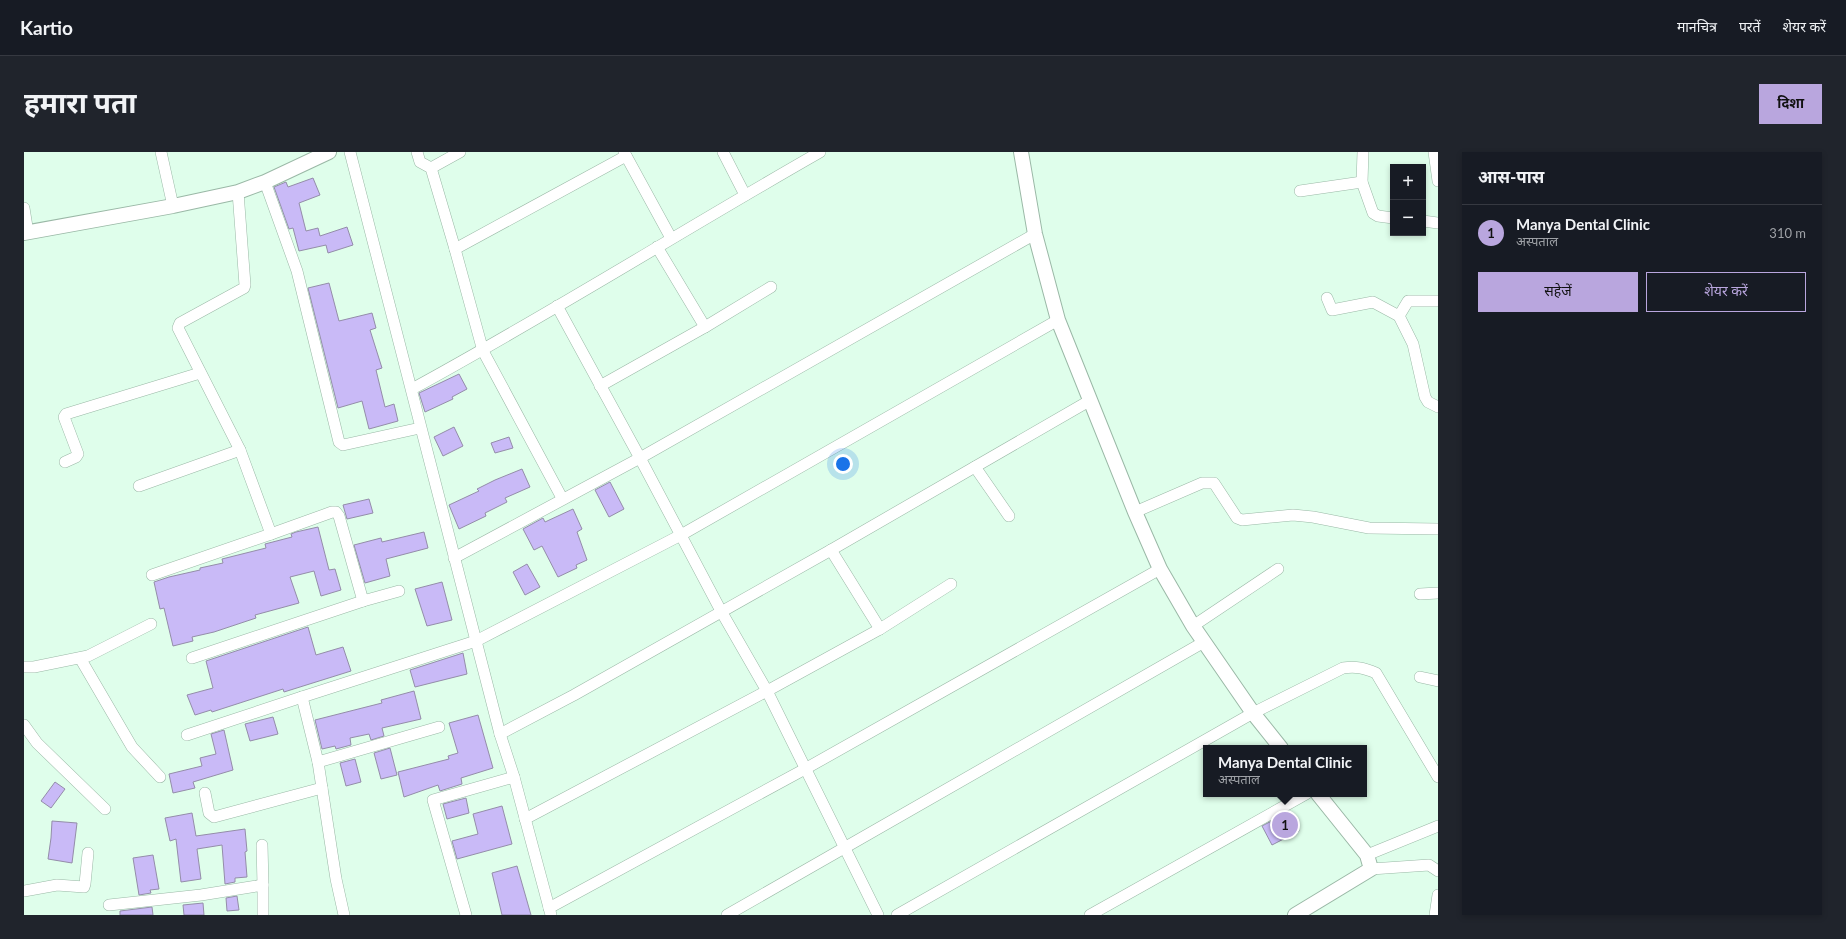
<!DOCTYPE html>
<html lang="hi">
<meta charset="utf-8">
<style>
:root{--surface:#171b24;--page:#20242c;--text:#f1f3f6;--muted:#9ea1a6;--line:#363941;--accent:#b9a6de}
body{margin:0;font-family:Lato,"Noto Sans Devanagari",sans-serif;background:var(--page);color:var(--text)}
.controls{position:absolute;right:12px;top:12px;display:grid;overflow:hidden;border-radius:0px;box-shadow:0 2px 6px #0003}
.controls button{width:36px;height:36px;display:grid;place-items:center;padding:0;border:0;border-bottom:1px solid var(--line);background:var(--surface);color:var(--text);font:20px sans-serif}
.you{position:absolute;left:819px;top:312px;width:14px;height:14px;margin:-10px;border:3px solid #fff;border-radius:50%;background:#1a73e8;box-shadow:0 0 0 6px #1a73e833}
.badge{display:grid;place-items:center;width:26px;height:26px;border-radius:50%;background:var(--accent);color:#111;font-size:13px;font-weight:700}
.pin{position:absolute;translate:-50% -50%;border:2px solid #fff;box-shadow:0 1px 4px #0006}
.popup{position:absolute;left:1179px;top:593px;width:164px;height:52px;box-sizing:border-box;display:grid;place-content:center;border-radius:0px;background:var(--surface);filter:drop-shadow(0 1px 3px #0005);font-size:13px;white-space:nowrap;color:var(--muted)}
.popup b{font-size:15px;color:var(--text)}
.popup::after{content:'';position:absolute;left:50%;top:100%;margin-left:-8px;border:8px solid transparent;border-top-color:var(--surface)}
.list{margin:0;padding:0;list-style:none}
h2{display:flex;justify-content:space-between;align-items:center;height:52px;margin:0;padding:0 16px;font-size:17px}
h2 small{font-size:13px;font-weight:400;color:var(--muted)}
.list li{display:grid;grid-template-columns:26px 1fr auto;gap:12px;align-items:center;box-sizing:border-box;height:56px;padding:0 16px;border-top:1px solid var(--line)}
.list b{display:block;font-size:15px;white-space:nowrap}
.list p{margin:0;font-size:13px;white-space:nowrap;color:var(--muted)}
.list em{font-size:13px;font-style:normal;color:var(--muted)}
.actions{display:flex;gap:8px;padding:12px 16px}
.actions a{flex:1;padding:9px 0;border:1px solid var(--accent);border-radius:0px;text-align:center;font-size:14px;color:var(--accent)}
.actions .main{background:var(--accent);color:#111}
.map{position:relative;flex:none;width:1414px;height:763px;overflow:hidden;border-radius:0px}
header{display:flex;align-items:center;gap:24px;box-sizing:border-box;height:56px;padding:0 20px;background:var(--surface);border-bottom:1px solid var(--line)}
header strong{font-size:19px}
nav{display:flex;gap:22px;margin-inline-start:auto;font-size:14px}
.intro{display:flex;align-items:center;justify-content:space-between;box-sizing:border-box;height:96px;padding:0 24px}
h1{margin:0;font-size:28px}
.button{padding:10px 18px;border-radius:0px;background:var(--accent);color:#111;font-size:14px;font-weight:700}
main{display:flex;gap:24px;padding:0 24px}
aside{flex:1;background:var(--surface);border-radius:0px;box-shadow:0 2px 6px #0003}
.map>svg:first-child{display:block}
.building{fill:#c9baf7;stroke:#948da9}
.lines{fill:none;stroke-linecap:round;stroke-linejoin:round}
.minor-casing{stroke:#9ab8a6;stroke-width:12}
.tertiary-casing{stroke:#9ab8a6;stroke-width:16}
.minor{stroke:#fff;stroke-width:11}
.tertiary{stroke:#fff;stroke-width:14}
</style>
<header>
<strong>Kartio</strong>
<nav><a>मानचित्र</a><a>परतें</a><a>शेयर करें</a></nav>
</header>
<div class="intro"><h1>हमारा पता</h1><a class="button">दिशा</a></div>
<main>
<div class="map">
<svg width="1414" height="763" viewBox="0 0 1414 763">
<rect width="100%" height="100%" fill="#dffeeb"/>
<g class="building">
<polygon points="289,26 296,43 275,51 282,79 294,76 296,84 323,75 329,93 304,101 302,93 275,99 269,76 265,77 250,35 262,30 264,35"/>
<polygon points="305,131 315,169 348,161 352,176 346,178 358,216 352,218 361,255 370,252 374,269 345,277 338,249 314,256 284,136"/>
<polygon points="435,222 443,237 428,245 429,247 401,260 395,241"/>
<polygon points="430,275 439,294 419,304 410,285"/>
<polygon points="485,285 489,296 471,301 467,291"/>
<polygon points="498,317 506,335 481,346 483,350 461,361 462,364 435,377 425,353 455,339 453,337 471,328"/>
<polygon points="586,330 600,357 585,365 571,338"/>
<polygon points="345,347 349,361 323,367 319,353"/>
<polygon points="549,357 558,377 553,380 563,408 552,413 553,416 534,425 518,394 510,398 499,377 519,366 521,370"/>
<polygon points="294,375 305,418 311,417 317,438 297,444 290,419 266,425 275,451 231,463 232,466 190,480 168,485 169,489 149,494 140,456 136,457 130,430 145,425 176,418 176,416 199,411 198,407 242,396 241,392 268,385 267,382 272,380"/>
<polygon points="400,380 404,396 362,407 366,424 341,431 330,393 357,386 358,390"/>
<polygon points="503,412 516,435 501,443 489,420"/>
<polygon points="418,430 428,468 403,474 391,437"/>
<polygon points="284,475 292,503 319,495 327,519 260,540 259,537 188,560 187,558 171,563 163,543 189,536 182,509"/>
<polygon points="439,501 443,522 391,535 386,518"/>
<polygon points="390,539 397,567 358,576 360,584 347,588 345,582 326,586 327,593 312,597 311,594 298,597 291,568 358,551 357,548"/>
<polygon points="454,563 469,616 437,626 438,632 416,639 414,633 380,645 374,620 425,607 424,604 434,601 425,571"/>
<polygon points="249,565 254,582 226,589 221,572"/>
<polygon points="200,578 209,618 169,630 171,636 149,641 145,622 178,614 176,606 192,602 187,582"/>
<polygon points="366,596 373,623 357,627 350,601"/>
<polygon points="331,607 337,630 322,634 316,611"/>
<polygon points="31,630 41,637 27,656 17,649"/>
<polygon points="442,646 445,661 423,667 419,652"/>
<polygon points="478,654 488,692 433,707 428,689 454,682 449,662"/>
<polygon points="1265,660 1275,679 1248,693 1238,674"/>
<polygon points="168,661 172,684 221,677 223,699 221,700 223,725 211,726 211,730 201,732 198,693 173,697 177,727 157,730 152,687 146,689 141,666"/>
<polygon points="28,669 53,671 48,711 24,707 27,686"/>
<polygon points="129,703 135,737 126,738 127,741 115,743 109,706"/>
<polygon points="493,714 507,763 478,763 468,721"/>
<polygon points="213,744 215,758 203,759 202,746"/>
<polygon points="179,751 180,763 160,763 159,753"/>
<polygon points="128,755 129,763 96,763 96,759"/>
</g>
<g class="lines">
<defs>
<g id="minor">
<polyline points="137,0 149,54"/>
<polyline points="326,0 476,582 490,625 527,763"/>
<polyline points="393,0 396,10 407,16 431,97 459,199 538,346"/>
<polyline points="600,0 647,86"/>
<polyline points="699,0 721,43"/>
<polyline points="1339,0 1338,30 1349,61 1354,64 1369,66"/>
<polyline points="1410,0 1414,29"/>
<polyline points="407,16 436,0"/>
<polyline points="241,30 273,119 315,290 319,293 396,276"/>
<polyline points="1276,39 1338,30"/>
<polyline points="0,56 4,81"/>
<polyline points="1399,69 1414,71"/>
<polyline points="633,95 681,175 747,135"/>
<polyline points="431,97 602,4"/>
<polyline points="1303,146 1308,158 1349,150 1375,164 1389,192 1401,245 1404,250 1414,255"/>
<polyline points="533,154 616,306 697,459 743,539 854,763"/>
<polyline points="1375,164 1384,149 1414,149"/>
<polyline points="576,234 681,175"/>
<path d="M388,237C526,162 659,78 796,0"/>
<polyline points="41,310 52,305 54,302 40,265 42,262 176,221"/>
<polyline points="951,315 985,364"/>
<polyline points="115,334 216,298"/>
<polyline points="1111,360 1178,331 1190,331 1213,366 1218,368 1269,363 1289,365 1345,376 1414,377"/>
<polyline points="247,382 308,360 312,360 315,364 339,449 375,439"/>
<polyline points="807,398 856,477"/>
<polyline points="430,406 616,306 1011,82"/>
<polyline points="128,423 247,382 216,298 154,176 156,171 220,136 221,133 214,40"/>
<polyline points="1396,442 1414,441"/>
<polyline points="1169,474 1254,417"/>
<polyline points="56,506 108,595 136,625"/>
<polyline points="168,506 339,449"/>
<polyline points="0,515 10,515 64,504 127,472"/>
<polyline points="1396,525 1414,529"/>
<polyline points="278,545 452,489 657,383 1034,168"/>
<polyline points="0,573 13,591 81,657"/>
<polyline points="476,582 550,543 807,398 1065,249"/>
<polyline points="163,583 278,545 294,610 312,727 320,763"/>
<polyline points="294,610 415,575"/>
<polyline points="181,641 185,661 190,665 298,636"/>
<polyline points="501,667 743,539 856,477 927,432"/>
<polyline points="238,693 239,733"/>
<polyline points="1343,703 1414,674"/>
<polyline points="1347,717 1405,713 1414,719"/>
<polyline points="0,739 33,733 60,735 61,732 64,701"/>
<polyline points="85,753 177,743 239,733 239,763"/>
<polyline points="525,756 781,617 1136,417"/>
<polyline points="442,763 409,648 490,625"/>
<polyline points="703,763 1180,490"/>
<path d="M873,763L1229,561L1319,516C1332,514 1340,516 1352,521L1414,625"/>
<polyline points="1066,763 1282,642"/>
<polyline points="1411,763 1414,743"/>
</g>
<g id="tertiary">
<polyline points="997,0 1011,82 1034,168 1111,360 1136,417 1169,474 1229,561 1257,596"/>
<polyline points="0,81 149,54 214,40 241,30 305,0"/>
<polyline points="1271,763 1347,717 1343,703 1294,642"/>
</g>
</defs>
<use href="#minor" class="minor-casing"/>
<use href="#tertiary" class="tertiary-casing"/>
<use href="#minor" class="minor"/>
<use href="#tertiary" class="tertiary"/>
</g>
</svg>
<div class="controls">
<button>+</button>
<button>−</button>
</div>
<div class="you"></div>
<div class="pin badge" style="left:1261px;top:673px">1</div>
<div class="popup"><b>Manya Dental Clinic</b>अस्पताल</div>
</div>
<aside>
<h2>आस-पास<small></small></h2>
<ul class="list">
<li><span class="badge">1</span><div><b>Manya Dental Clinic</b><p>अस्पताल</p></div><em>310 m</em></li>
</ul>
<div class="actions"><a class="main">सहेजें</a><a>शेयर करें</a></div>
</aside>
</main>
